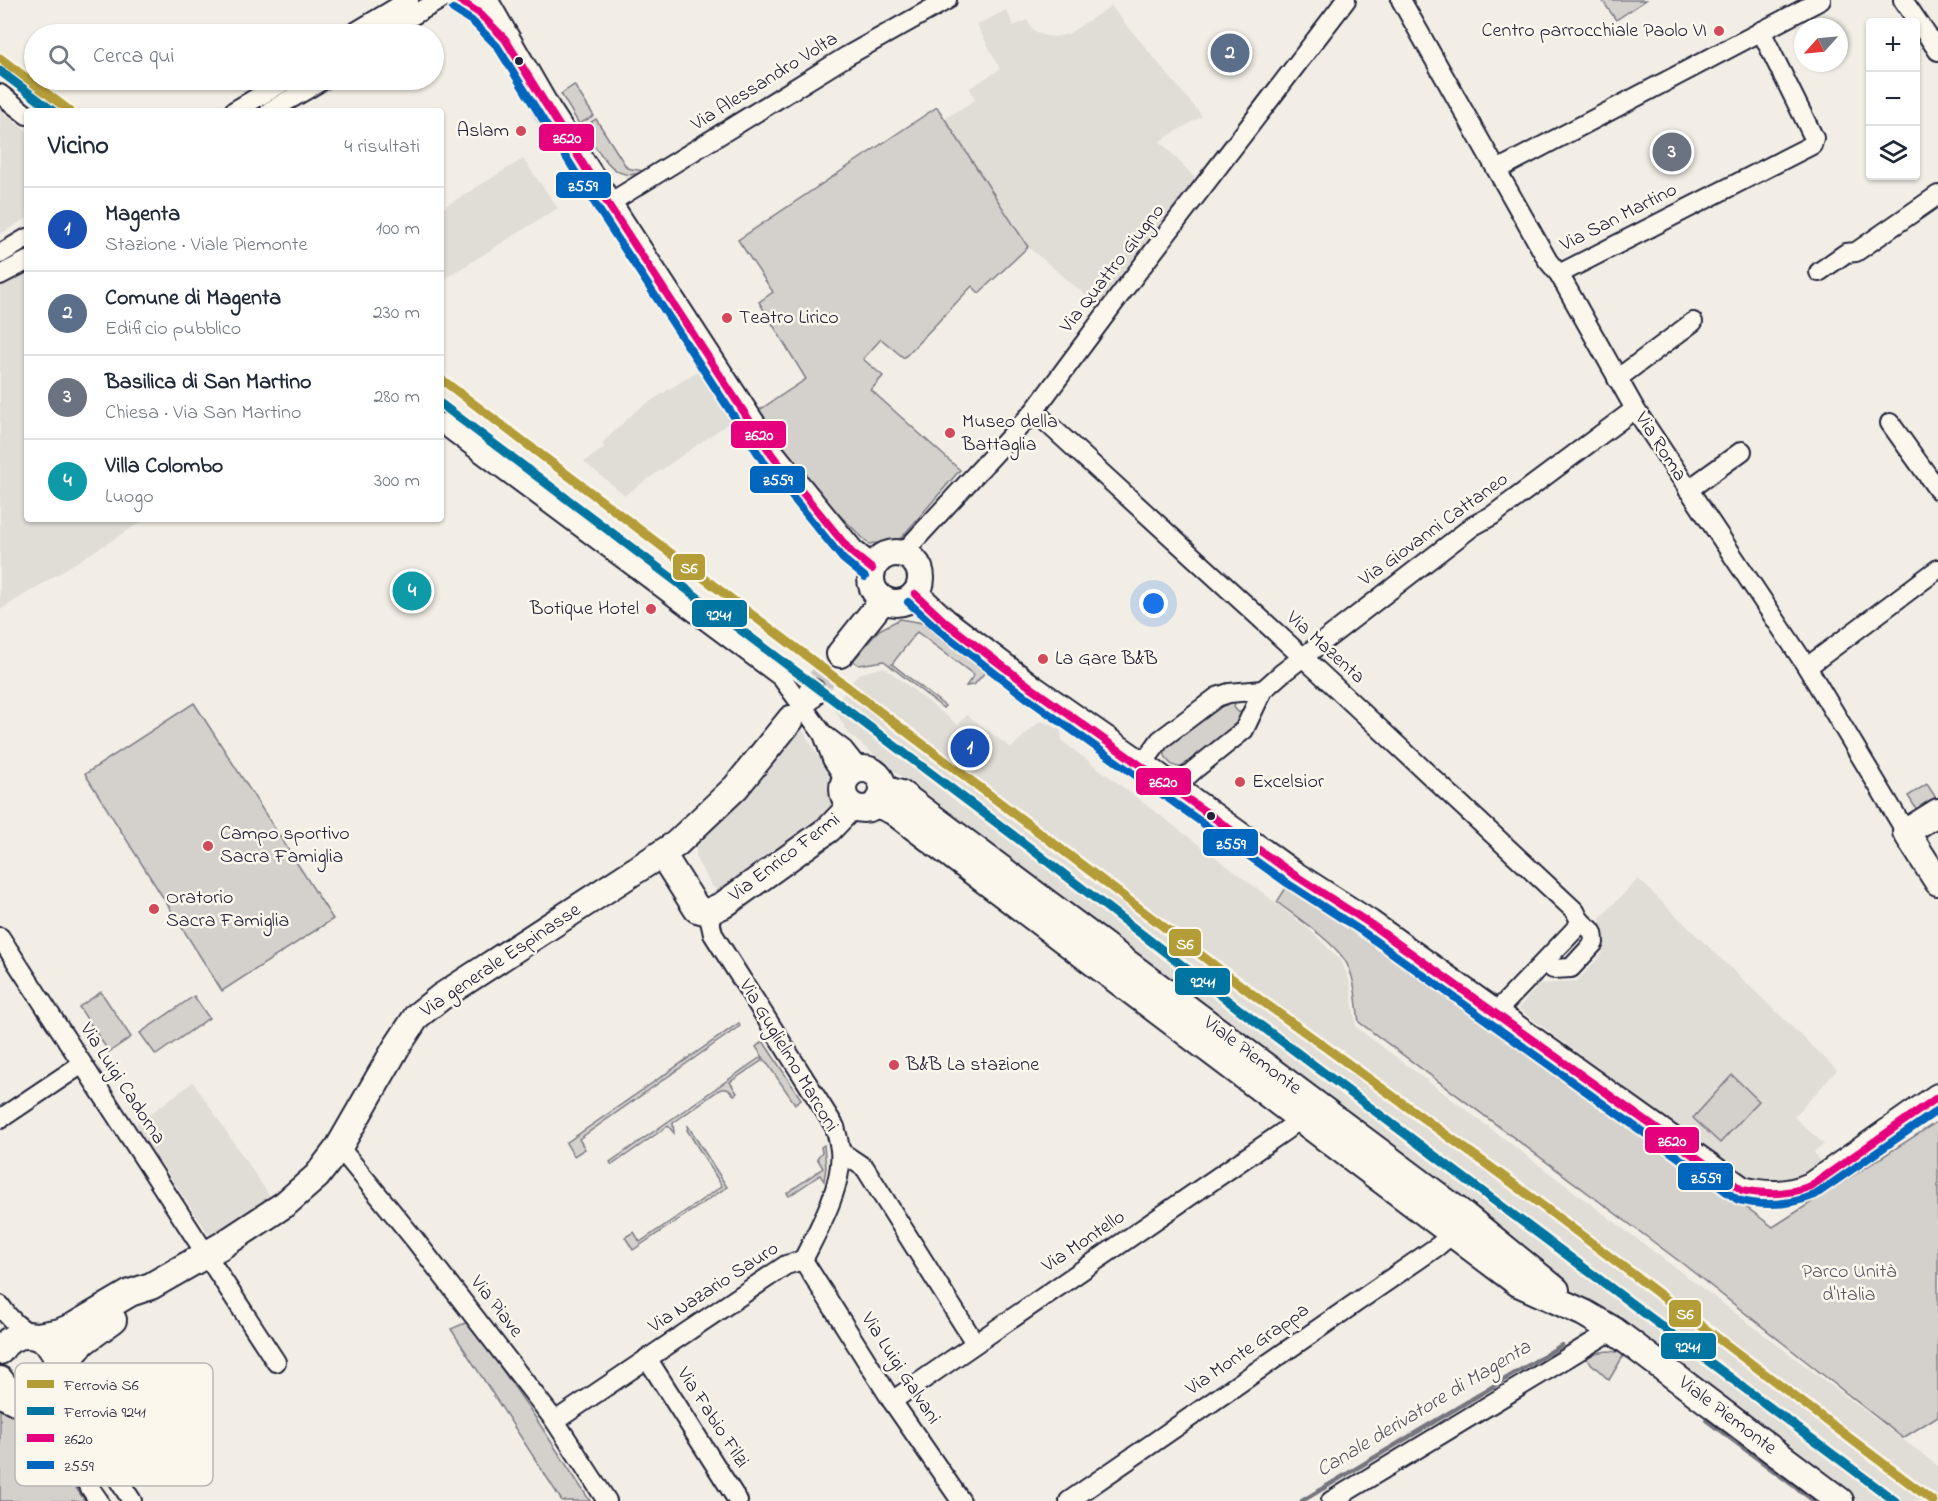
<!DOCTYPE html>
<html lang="it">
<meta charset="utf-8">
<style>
:root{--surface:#fff;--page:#f6f6f7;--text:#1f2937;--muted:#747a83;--line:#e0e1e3;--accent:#ea580c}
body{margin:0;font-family:"Indie Flower",sans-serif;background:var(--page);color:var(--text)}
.controls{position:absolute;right:18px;top:18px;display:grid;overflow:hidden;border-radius:6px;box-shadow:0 2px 4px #0004}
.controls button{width:54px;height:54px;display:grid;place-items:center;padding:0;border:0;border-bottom:2px solid var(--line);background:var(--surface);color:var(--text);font:30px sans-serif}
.compass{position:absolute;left:1794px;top:18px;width:54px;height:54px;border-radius:50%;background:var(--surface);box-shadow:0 2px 4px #0004;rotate:243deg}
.you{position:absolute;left:1154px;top:604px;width:21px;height:21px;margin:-15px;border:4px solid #fff;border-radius:50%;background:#1a73e8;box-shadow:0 0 0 9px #1a73e833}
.badge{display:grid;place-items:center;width:39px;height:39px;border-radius:50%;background:var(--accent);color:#fff;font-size:20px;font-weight:700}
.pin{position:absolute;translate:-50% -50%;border:3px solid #fff;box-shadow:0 2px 6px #0006}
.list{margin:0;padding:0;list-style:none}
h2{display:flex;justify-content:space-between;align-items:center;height:78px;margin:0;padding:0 24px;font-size:26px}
h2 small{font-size:20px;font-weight:400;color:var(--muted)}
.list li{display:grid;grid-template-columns:39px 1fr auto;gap:18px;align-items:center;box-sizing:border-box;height:84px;padding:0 24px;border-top:2px solid var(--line)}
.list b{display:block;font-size:22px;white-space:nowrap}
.list p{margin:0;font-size:20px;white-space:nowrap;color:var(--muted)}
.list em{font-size:20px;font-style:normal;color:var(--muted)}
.icon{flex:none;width:33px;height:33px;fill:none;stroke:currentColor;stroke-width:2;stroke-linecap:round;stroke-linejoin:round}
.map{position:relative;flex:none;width:1938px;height:1501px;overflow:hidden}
.search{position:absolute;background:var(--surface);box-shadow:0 2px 4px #0004;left:24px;top:24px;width:420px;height:66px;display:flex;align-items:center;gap:15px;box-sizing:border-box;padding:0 21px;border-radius:33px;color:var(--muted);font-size:22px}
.panel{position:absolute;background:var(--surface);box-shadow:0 2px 4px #0004;left:24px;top:108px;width:420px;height:414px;border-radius:6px}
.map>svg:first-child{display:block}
.built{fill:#e0dcd6}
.green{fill:#d4d1cc;stroke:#7b7a84;stroke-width:1.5}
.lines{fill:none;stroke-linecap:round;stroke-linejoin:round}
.stream{stroke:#76747f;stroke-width:4.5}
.secondary-tunnel{stroke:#c8c5c3;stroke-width:26;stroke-dasharray:26 13;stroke-linecap:butt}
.street-casing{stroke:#22223b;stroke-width:22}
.secondary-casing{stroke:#22223b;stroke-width:30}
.street{stroke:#fbf7ec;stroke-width:18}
.secondary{stroke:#fbf7ec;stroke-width:26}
.bus-1-casing{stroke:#fbf7ec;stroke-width:12}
.bus-2-casing{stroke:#fbf7ec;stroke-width:12}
.bus-1{stroke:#e5007d;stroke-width:8}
.bus-2{stroke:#0065bd;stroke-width:8}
.rail-1-casing{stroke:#fbf7ec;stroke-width:14}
.rail-2-casing{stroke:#fbf7ec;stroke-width:14}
.rail-1{stroke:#b49c37;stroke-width:9}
.rail-2{stroke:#0075a1;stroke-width:9}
.poi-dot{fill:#d1495b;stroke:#fbf7ec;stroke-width:2}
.bus-dot{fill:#22223b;stroke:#fbf7ec;stroke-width:2}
.labels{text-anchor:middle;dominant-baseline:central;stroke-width:5;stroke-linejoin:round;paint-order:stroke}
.poi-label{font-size:20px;fill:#22223b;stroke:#fbf7ec;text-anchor:start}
.street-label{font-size:20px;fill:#22223b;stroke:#fbf7ec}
.park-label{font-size:20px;fill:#575766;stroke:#fbf7ec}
.water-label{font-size:21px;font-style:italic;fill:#535263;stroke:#fbf7ec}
.key{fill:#fbf7ec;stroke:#bab7b7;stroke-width:1.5}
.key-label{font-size:16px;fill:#22223b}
.line-badge{stroke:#fbf7ec;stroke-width:2}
.badge-label{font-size:16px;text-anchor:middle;font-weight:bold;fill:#fff}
</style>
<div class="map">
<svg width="1938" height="1501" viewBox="0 0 1938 1501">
<rect width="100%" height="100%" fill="#f2eee5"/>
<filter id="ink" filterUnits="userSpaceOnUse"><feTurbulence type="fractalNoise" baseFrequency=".0167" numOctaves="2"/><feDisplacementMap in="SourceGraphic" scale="12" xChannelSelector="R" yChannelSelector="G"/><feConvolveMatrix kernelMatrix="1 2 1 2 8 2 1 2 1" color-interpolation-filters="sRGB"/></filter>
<g filter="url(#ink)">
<g class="built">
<polygon points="1111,6 1202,116 1160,141 1195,178 1101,308 1028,247 944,119 975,100 970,88 1000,69 977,25 1006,10 1014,26 1027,20 1033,30 1045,36 1055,37 1068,34"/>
<polygon points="0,110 27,131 27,218 0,234"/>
<polygon points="523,159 558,208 441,281 441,209"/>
<polygon points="27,270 27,519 146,519 0,610 0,285"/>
<polygon points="704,367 736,418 625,495 584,462 604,448 602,443 637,410"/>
<polygon points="884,667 958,725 967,715 1011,748 1040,721 1050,724 1061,731 1062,741 1276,903 1312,932 1342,962 1350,983 1356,1027 1938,1466 1938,1501 1853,1501 1204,1011 913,786 849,734 833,707 858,674"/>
<polygon points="800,726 832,779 835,792 830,811 822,824 721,891 712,886 696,859 696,843 743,797"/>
<polygon points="1638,879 1837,1070 1794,1117 1824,1144 1814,1152 1824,1168 1793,1183 1756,1182 1739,1175 1518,1008 1540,984 1577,981 1603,953 1600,918"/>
<polygon points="193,1082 273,1201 213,1240 135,1125"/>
</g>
<g class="green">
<polygon points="1602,0 1646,0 1616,20"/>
<polygon points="574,85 594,116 579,124 561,94"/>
<polygon points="937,107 1028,247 979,293 972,286 904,358 881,339 863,359 883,376 871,390 960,470 901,538 892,541 869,544 819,495 758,411 806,379 759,302 773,292 738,240"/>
<path d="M596,119L627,168L644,171C618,184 605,160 591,141L594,139L588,128L593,125L591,122Z"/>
<polygon points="900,619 923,623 985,672 974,685 966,686 974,675 917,632 892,664 945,706 943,708 884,661 859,665 853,661 879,630"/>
<path d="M1231,702L1235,703L1234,707L1238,712H1242L1240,724L1183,767C1171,768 1164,759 1164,748L1220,703Z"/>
<polygon points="194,703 333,919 222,991 85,774"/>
<polygon points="1927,784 1936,798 1917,810 1908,796"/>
<path d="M1289,883L1651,1136L1773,1227L1938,1121V1416L1903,1438L1683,1264L1359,1022C1356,1003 1356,976 1344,959C1331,940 1296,917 1277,902Z"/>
<polygon points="101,992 131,1037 109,1052 79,1007"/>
<polygon points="194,996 209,1018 156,1055 140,1033"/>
<polygon points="739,1023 740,1026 579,1139 585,1149 574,1156 566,1143"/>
<polygon points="763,1041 801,1099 795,1104 756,1047"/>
<path d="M761,1057L763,1060L730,1082L737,1093L734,1095C730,1090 726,1087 719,1090L673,1123L674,1133L668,1126L612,1165L610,1162Z"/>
<polygon points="1732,1075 1759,1101 1720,1143 1693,1118"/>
<polygon points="688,1126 727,1187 633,1250 625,1237 634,1232 640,1242 722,1186 687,1130"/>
<polygon points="824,1145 826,1167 824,1181 820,1175 789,1196 787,1193 823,1168 817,1158 822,1152 821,1147"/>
<polygon points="465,1323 471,1325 529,1408 590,1501 562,1501 451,1329"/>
<polygon points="1608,1351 1625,1353 1609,1380 1582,1355"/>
<polygon points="0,1409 5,1409 33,1425 85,1501 0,1501"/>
</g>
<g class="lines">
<g class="stream">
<polyline points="1706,1420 1814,1501"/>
<polyline points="1302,1501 1562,1345"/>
</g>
<polyline class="secondary-tunnel" points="812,692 840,654"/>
<defs>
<g id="street">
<polyline points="1401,0 1548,261 1559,274 1635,409 1807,667 1906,832"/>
<polyline points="1903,0 1938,51"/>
<polyline points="352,34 409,0"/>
<polyline points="380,34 440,0"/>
<polyline points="0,94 27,115"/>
<polyline points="234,111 287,80"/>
<polyline points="270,111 323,80"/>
<polyline points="1497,170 1821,0"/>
<polyline points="608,204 847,56 947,0"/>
<polyline points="0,254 27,238"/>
<polyline points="1819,272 1846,253 1856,252 1938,195"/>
<polyline points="1559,274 1812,145 1814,138 1761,31"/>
<polyline points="0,275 27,261"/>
<polyline points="1617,379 1693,322"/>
<path d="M1034,411L1319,672L1575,911C1577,915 1578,918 1581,921C1589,931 1594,926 1594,943L1571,968L1553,969L1545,962"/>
<polyline points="441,423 781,677 823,734 844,750 859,769"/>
<polyline points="1890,423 1938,490"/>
<polyline points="1688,490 1742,451"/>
<polyline points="902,554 1034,411 1123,291 1346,0"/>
<polyline points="1807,667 1938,569"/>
<polyline points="823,734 832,759 845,779"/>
<polyline points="1142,765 1160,740 1217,697 1229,693 1263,690"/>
<polyline points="1174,788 1194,770 1244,730 1263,690 1281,674 1473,526 1493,515 1635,409"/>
<polyline points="0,937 276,1362"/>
<polyline points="1495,1013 1581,923"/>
<polyline points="0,1119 82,1064"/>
<polyline points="339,1147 415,1240 555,1421 607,1501"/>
<polyline points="841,1152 865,1168 975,1343"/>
<polyline points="803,1260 892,1401 961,1501"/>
<path d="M0,1305C9,1319 19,1329 35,1336"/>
<polyline points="647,1358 738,1501"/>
<polyline points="66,1361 69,1385 88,1428"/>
<path d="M55,1376C54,1407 81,1428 98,1451C111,1467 121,1484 132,1501"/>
<path d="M27,1396C42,1406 53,1419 58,1436"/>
<path d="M4,1400C48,1418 73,1464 99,1501"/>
<polyline points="892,1401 1286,1130 1296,1122 1305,1108"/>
<path d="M555,1421L786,1265L803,1260C818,1230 844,1185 840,1150C839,1142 837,1134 835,1127L713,934L708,912"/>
<polyline points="1069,1501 1438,1246 1452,1234 1459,1225"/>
<polyline points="1331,1501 1613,1330"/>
</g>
<g id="secondary">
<polyline points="459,0 479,13 492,26"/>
<polyline points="484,0 548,111 772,455 851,552 872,569"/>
<circle cx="896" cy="578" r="25"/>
<path d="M915,594L945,622L1033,689L1142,765L1293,874L1369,923L1742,1190C1767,1196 1787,1196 1811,1186L1938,1097"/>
<polyline points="840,654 883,600"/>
<polyline points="809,697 812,692"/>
<circle cx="863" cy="789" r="20"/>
<polyline points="883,789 901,794 1465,1216 1556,1290"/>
<polyline points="877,804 893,811 1518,1283 1584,1313 1613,1330 1840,1501"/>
<polyline points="1938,812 1906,832 1938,882"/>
<polyline points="662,854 697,909 708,912 723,905 829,829 851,806"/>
<polyline points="37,1336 60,1332 74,1326 130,1293 151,1286 221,1246 285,1204 317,1176 339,1147 396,1048 417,1016 441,997 676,844 736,787 791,719"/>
<path d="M0,1351C6,1341 15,1335 27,1335C35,1335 42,1338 48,1344C78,1376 26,1419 0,1380"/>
<polyline points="55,1376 83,1342 113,1320"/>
</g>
</defs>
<use href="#street" class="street-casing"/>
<use href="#secondary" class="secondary-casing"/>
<use href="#street" class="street"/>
<use href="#secondary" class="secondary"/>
<defs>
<g id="bus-1">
<polyline points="459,0 479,13 505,39 608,204 772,455 851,552 872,569"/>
<path d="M915,594L945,622L1033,689L1293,874L1369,923L1742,1190C1766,1195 1788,1195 1811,1186L1938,1097"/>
</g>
<g id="bus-2">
<polyline points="453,9 472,21 497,46 599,210 763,461 843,559 865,577"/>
<path d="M908,602L939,630L1027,698L1287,883L1363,932L1738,1200C1765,1207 1790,1205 1815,1195L1938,1110"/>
</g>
</defs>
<use href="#bus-1" class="bus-1-casing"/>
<use href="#bus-2" class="bus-2-casing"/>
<use href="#bus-1" class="bus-1"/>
<use href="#bus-2" class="bus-2"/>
<defs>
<g id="rail-1">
<polyline points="0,58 70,111"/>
<polyline points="441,379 1255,996 1511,1182 1933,1501"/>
</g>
<g id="rail-2">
<polyline points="0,71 53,111"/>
<polyline points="441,404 1030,848 1244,1013 1895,1501"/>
</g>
</defs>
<use href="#rail-1" class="rail-1-casing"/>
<use href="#rail-2" class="rail-2-casing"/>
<use href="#rail-1" class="rail-1"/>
<use href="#rail-2" class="rail-2"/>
</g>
</g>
<g class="poi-dot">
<circle cx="1719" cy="31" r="6"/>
<circle cx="521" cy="131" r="6"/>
<circle cx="727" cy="318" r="6"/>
<circle cx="950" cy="433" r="6"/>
<circle cx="651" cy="609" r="6"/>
<circle cx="1043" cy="659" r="6"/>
<circle cx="1240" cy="782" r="6"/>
<circle cx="208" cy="846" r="6"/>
<circle cx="154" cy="909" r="6"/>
<circle cx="894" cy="1065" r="6"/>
</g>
<g class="bus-dot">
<circle cx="519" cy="61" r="5"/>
<circle cx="1211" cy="816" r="5"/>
</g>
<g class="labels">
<g class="poi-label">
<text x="1707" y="31" text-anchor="end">Centro parrocchiale Paolo VI</text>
<text x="509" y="131" text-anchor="end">Aslam</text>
<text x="739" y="318">Teatro Lirico</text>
<text x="962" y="422">Museo della<tspan x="962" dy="23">Battaglia</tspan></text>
<text x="639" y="609" text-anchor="end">Botique Hotel</text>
<text x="1055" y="659">La Gare B&amp;B</text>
<text x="1252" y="782">Excelsior</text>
<text x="220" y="834">Campo sportivo<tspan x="220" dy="23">Sacra Famiglia</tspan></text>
<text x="166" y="898">Oratorio<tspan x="166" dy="23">Sacra Famiglia</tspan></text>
<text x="906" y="1065">B&amp;B La stazione</text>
</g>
<g class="street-label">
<text transform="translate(765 82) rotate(-32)">Via Alessandro Volta</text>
<text transform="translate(1619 218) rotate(-27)">Via San Martino</text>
<text transform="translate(1113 269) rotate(-52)">Via Quattro Giugno</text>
<text transform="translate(1660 447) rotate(57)">Via Roma</text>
<text transform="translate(1434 530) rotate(-36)">Via Giovanni Cattaneo</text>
<text transform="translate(1325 648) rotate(42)">Via Mazenta</text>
<text transform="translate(785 858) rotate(-37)">Via Enrico Fermi</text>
<text transform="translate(501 961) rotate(-34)">Via generale Espinasse</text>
<text transform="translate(788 1056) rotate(59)">Via Guglielmo Marconi</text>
<text transform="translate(1252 1056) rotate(37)">Viale Piemonte</text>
<text transform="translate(122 1084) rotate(57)">Via Luigi Cadorna</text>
<text transform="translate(1084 1242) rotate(-34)">Via Montello</text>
<text transform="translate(714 1288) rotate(-33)">Via Nazario Sauro</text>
<text transform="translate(496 1307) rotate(52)">Via Piave</text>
<text transform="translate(1248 1350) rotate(-35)">Via Monte Grappa</text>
<text transform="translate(900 1369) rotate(57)">Via Luigi Galvani</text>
<text transform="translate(1727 1416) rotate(37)">Viale Piemonte</text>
<text transform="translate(712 1418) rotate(57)">Via Fabio Filzi</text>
</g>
<g class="park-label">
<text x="1849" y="1272">Parco Unità<tspan x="1849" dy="23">d'Italia</tspan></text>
</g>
<g class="water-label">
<text transform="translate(1424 1409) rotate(-31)">Canale derivatore di Magenta</text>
</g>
</g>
<rect x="15" y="1363" width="198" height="123" rx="9" class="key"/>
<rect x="27" y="1380" width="27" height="8" fill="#b49c37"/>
<rect x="27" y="1407" width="27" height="8" fill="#0075a1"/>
<rect x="27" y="1434" width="27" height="8" fill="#e5007d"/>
<rect x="27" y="1461" width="27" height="8" fill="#0065bd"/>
<g class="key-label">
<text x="64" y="1390">Ferrovia S6</text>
<text x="64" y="1417">Ferrovia 9241</text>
<text x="64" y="1444">z620</text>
<text x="64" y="1471">z559</text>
</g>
<g class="line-badge">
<rect x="538" y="123" width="57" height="29" rx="6" fill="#e5007d"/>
<rect x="555" y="171" width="57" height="28" rx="6" fill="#0065bd"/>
<rect x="730" y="420" width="57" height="29" rx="6" fill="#e5007d"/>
<rect x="749" y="465" width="57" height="29" rx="6" fill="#0065bd"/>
<rect x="672" y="553" width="34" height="28" rx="6" fill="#b49c37"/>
<rect x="691" y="599" width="57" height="29" rx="6" fill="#0075a1"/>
<rect x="1135" y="767" width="57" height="29" rx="6" fill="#e5007d"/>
<rect x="1202" y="828" width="57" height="29" rx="6" fill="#0065bd"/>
<rect x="1168" y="928" width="34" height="29" rx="6" fill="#b49c37"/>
<rect x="1174" y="967" width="57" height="29" rx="6" fill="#0075a1"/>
<rect x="1644" y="1126" width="56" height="28" rx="6" fill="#e5007d"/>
<rect x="1677" y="1162" width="57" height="29" rx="6" fill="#0065bd"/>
<rect x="1668" y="1299" width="34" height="29" rx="6" fill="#b49c37"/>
<rect x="1660" y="1332" width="57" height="28" rx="6" fill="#0075a1"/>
</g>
<g class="badge-label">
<text x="567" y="143">z620</text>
<text x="583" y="191">z559</text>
<text x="759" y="440">z620</text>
<text x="778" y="485">z559</text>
<text x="689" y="573">S6</text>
<text x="719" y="620">9241</text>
<text x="1163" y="787">z620</text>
<text x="1231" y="849">z559</text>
<text x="1185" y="949">S6</text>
<text x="1203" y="987">9241</text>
<text x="1672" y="1146">z620</text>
<text x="1706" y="1183">z559</text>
<text x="1685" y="1319">S6</text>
<text x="1688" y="1352">9241</text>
</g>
</svg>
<div class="controls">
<button>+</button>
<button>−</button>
<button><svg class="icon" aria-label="layers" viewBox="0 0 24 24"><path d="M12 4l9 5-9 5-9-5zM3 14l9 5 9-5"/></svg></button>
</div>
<svg class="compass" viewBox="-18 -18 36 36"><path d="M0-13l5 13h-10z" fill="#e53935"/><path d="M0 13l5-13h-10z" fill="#747a83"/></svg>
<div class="you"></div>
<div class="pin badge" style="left:970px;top:748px;background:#1a4fb4">1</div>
<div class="pin badge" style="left:1230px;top:53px;background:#5c6f8a">2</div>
<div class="pin badge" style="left:1672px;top:152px;background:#6b7280">3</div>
<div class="pin badge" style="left:412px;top:591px;background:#0f9aa8">4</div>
<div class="search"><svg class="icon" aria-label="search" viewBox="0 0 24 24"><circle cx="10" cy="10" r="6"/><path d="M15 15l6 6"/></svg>Cerca qui</div>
<section class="panel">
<h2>Vicino<small>4 risultati</small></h2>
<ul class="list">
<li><span class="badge" style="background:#1a4fb4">1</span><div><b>Magenta</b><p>Stazione · Viale Piemonte</p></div><em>100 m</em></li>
<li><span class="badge" style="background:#5c6f8a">2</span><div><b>Comune di Magenta</b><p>Edificio pubblico</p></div><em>230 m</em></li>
<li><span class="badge" style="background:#6b7280">3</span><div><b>Basilica di San Martino</b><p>Chiesa · Via San Martino</p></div><em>280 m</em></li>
<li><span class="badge" style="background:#0f9aa8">4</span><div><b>Villa Colombo</b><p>Luogo</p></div><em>300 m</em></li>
</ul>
</section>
</div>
